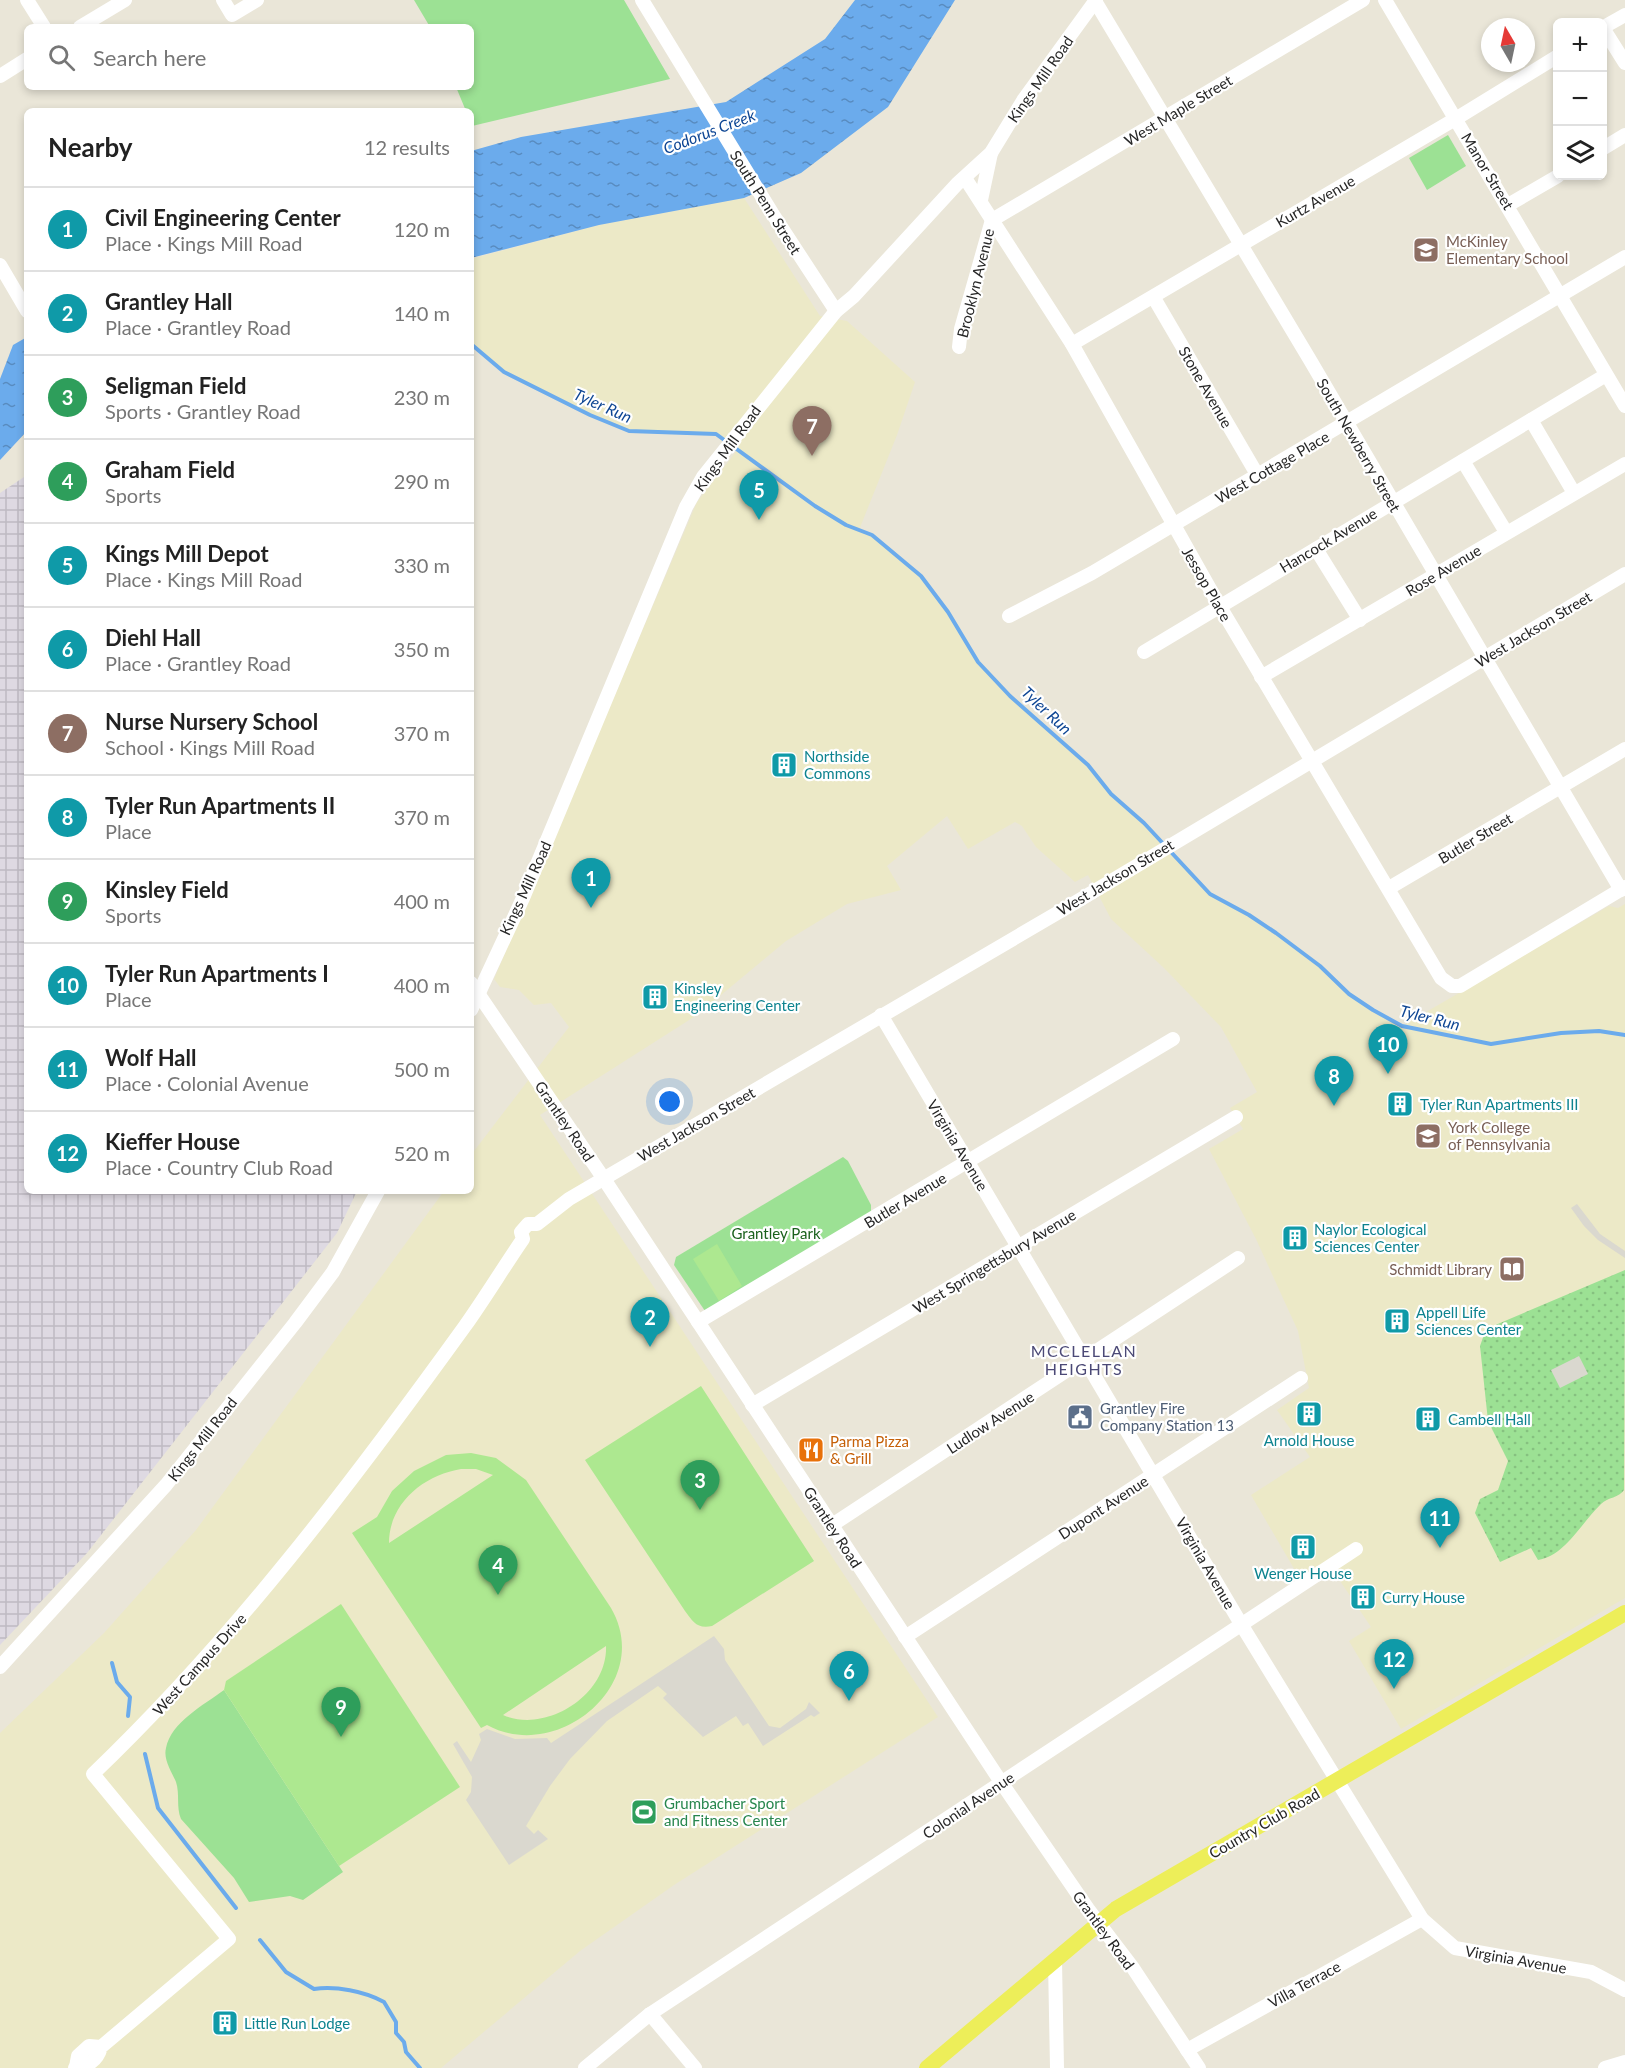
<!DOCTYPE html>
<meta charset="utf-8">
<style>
:root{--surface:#fff;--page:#f2f2f2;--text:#222;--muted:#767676;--line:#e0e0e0;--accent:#2563eb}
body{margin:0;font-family:Lato,sans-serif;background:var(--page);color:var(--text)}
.controls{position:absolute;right:18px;top:18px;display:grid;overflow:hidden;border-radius:9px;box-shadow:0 3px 9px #0003}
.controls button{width:54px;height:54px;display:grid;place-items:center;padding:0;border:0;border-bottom:2px solid var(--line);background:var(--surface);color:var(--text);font:30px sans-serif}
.compass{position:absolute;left:1481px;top:18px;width:54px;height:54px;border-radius:50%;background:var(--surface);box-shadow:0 3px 9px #0003;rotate:351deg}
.you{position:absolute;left:670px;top:1102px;width:21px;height:21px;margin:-15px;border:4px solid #fff;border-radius:50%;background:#1a73e8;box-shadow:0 0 0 9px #1a73e833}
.badge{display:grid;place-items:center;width:39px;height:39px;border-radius:50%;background:var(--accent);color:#fff;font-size:20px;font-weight:700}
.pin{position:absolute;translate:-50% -50px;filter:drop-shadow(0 2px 3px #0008)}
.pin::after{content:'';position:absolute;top:32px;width:21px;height:18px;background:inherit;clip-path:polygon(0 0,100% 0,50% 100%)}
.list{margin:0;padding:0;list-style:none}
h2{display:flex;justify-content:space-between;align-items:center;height:78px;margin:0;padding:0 24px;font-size:26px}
h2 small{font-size:20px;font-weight:400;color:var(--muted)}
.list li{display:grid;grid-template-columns:39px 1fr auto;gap:18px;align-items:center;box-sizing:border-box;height:84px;padding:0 24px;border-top:2px solid var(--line)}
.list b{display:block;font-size:22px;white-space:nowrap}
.list p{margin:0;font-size:20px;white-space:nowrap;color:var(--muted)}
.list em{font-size:20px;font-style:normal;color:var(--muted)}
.icon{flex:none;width:33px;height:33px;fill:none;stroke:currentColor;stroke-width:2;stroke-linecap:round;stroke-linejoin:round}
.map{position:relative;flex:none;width:1625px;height:2068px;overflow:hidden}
.search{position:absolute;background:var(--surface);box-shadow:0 3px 9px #0003;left:24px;top:24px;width:450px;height:66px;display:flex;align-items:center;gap:15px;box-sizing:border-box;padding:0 21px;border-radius:9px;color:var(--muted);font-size:22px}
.panel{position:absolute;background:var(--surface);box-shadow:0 3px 9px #0003;left:24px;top:108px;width:450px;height:1086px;border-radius:9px}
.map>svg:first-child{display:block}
.industrial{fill:url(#industrial-grid)}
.education{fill:#ece9c7}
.grass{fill:url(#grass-dots)}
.park{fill:#9ce194}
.pitch{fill:#ade890;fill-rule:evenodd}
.plaza{fill:#dad8cf}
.water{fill:url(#water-ripples)}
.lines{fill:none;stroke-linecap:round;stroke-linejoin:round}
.stream{stroke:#6babec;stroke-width:4}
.minor{stroke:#fff;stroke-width:14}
.major{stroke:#edee59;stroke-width:16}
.labels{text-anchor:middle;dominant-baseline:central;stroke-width:4.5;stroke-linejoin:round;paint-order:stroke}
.street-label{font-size:15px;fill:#272727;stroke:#fff}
.education-label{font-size:15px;fill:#785e54;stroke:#fff;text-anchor:start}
.culture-label{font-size:15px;fill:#0d838f;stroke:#fff;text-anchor:start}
.park-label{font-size:15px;fill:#1a611c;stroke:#fff}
.service-label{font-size:15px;fill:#4e5e75;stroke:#fff;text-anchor:start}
.food-label{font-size:15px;fill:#c56008;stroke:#fff;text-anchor:start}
.leisure-label{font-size:15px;fill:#27864d;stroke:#fff;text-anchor:start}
.water-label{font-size:16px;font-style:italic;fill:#0e4694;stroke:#fff}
.neighbourhood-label{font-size:16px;letter-spacing:1.5px;fill:#4b4976;stroke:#fff}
</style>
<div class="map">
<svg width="1625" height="2068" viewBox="0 0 1625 2068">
<defs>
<pattern id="industrial-grid" width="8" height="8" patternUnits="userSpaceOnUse" patternTransform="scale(1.5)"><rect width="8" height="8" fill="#ded9e2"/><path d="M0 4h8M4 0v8" fill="none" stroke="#bebac2"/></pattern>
<pattern id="grass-dots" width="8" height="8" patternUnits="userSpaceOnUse" patternTransform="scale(1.5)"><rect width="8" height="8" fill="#9ce194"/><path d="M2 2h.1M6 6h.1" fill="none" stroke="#86c180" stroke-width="1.8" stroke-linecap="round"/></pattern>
<pattern id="water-ripples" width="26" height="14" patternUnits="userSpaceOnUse" patternTransform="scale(1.5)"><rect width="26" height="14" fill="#6babec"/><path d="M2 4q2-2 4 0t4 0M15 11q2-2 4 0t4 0" fill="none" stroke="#588bbf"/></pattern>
</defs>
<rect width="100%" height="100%" fill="#eae6d8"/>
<polygon class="industrial" points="27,475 27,1191 357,1191 337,1233 87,1553 0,1645 0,493"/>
<polygon class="education" points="744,198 820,316 847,321 915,382 897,435 859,530 872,535 920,576 948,612 978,662 1010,696 1088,765 1111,794 1144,823 1210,894 1249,915 1276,933 1320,966 1349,994 1402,1026 1609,906 1618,908 1625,904 1625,1598 1401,1729 1349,1641 1371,1627 1330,1566 1303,1584 1251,1495 1310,1457 1277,1410 1309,1388 1298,1331 1256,1239 1209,1149 1243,1129 1230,1108 1257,1092 1221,1027 1164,968 1111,919 1088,875 1075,882 1036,847 1022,826 1015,822 968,849 947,816 887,866 901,890 847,904 786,941 697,1015 540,1115 938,1717 674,1885 580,1951 441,2068 0,2068 0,1733 104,1633 196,1530 444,1191 471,1191 471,1155 569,1027 551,1003 534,1005 519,990 500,987 494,979 697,502 738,449 716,434 705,432 629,431 545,394 504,372 471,344 471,259 599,225"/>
<path class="grass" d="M1625,1270L1624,1490C1619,1498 1608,1497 1601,1504C1582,1522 1565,1556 1538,1560L1531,1548L1500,1562L1475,1513L1480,1499L1498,1490L1508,1461L1488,1421L1480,1346L1486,1329Z"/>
<g class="park">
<polygon points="414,0 624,0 670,79 472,126 471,111 466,111 456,87 471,87 471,27 430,27"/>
<polygon points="1448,135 1466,166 1427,190 1409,158"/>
<polygon points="843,1157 848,1161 871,1205 871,1213 705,1311 674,1265 676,1257"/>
<path d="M224,1690L343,1872L303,1900L290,1896L249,1902L234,1878L181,1819C176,1807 180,1794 176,1782C172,1772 163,1760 166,1748C171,1722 204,1705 224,1690Z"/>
</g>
<g class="pitch">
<polygon points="717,1244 742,1286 719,1301 693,1259"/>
<path d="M701,1386L814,1561L712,1626C697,1629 693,1622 685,1611L585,1460Z"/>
<path d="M471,1453L496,1458L526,1480L611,1608C655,1684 557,1764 487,1725L481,1728L352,1533L377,1517L392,1491L414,1471L446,1455ZM461,1469H476L493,1475L389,1543C389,1503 424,1475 461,1469ZM606,1646C608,1695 546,1734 503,1715Z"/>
<polygon points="341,1604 460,1787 339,1866 224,1690 226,1681"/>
</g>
<g class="plaza">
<polygon points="1577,1204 1600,1234 1625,1251 1625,1258 1598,1240 1584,1226 1571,1208"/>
<polygon points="1579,1356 1588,1374 1560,1388 1551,1370"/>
<polygon points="714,1636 724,1649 725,1660 769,1726 780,1728 806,1709 809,1702 820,1713 814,1717 811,1715 763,1746 748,1723 743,1726 736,1716 703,1737 663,1698 667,1694 658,1686 607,1721 570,1759 550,1786 526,1826 534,1834 538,1830 548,1839 509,1865 466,1800 471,1792 472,1777 453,1744 457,1741 471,1762 481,1740 479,1734 487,1729 515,1739 547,1738 551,1743"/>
</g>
<g class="water">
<polygon points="855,0 955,0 888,107 801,173 744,198 599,225 471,258 471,151 521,137 726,102 825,39"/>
<polygon points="27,337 27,431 0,460 0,379 13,345"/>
</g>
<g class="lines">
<g class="stream">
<polyline points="471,344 504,372 590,415 629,431 716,434 815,506 846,525 872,535 921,576 948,612 978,662 1010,696 1088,765 1111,794 1144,823 1210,894 1249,915 1276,933 1320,966 1349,994 1373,1010 1402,1026 1491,1044 1561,1033 1599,1031 1625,1035"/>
<polyline points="112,1663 117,1682 130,1697 128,1716"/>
<polyline points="145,1754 158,1808 236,1908"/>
<path d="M260,1940L286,1972L314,1989C336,1986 364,1991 384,2002L396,2022V2033L404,2042L406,2052L420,2068"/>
</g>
<g class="minor">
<polyline points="27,0 44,27"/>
<polyline points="223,0 232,15 257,0"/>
<polyline points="642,0 772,213 836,311"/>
<polyline points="1385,0 1625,406"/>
<polyline points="1095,1 1310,360 1621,890"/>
<polyline points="80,27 125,0"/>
<polyline points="1602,28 1625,15"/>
<polyline points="1603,28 1625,63"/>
<polyline points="0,76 27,59"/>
<polyline points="1602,149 1625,135"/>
<polyline points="965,178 1072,344 1219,605 1441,978 1452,986 1460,986 1625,887"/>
<polyline points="981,200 991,153"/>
<polyline points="1508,205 1558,176"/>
<polyline points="0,265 27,311"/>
<polyline points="1154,298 1258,476"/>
<polyline points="1072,344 1457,118 1558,56"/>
<polyline points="959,347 961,329 992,220 1363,0"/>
<polyline points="1531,420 1574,493"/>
<polyline points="1463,461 1506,532"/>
<polyline points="1316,549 1360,620"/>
<polyline points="1009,616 1092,573 1625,257"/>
<polyline points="1144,652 1606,375"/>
<polyline points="1261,677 1625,464"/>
<polyline points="1389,888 1625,749"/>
<polyline points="471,983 604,1179 1001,1782 1088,1909 1133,1968 1199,2068"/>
<polyline points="471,1010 523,898 686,507 703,477 836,311 854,296 957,184 991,153 1024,99 1096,0"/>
<polyline points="881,1015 1241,1624 1422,1919 1455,1948 1591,1972 1625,1990"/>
<polyline points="698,1322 1173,1039"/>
<polyline points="752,1405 1236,1117"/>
<polyline points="832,1525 1238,1258"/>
<polyline points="905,1637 1301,1378"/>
<polyline points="0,1667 166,1485 295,1323 333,1272 378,1191"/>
<polyline points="1055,1961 1057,2068"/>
<polyline points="650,2014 695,2068"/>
<polyline points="1187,2050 1422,1919"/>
<polyline points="76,2067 78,2056 89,2046 101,2047"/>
<path d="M75,2068C88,2065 97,2062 101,2047L229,1939L93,1774C233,1640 351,1484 465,1326C485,1298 503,1268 523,1239L521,1232L528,1224H537L569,1199L1071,905L1625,574"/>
<polyline points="585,2068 650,2014 1356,1549"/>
<polyline points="1605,2068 1625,2062"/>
</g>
<polyline class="major" points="927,2068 1116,1909 1625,1613"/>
</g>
<defs>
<symbol id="school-square" viewBox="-11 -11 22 22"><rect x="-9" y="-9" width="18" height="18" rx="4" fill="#8d6e63" stroke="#fff"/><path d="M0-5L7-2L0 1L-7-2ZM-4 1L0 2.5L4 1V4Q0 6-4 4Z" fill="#fff"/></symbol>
<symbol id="building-square" viewBox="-11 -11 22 22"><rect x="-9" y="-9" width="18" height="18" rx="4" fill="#0f9aa8" stroke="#fff"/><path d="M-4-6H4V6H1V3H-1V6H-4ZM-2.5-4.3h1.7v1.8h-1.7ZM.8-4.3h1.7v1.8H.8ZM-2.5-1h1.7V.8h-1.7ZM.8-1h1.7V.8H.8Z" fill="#fff"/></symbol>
<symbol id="university-square" viewBox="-11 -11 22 22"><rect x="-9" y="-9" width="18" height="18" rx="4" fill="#8d6e63" stroke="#fff"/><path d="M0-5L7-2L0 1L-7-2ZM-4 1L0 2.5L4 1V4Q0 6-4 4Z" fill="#fff"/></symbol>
<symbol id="library-square" viewBox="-11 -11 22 22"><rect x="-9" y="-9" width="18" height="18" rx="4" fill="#8d6e63" stroke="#fff"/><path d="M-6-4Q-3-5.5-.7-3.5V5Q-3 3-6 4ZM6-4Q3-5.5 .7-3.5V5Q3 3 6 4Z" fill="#fff"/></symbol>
<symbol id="civic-square" viewBox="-11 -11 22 22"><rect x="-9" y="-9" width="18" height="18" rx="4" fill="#5c6f8a" stroke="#fff"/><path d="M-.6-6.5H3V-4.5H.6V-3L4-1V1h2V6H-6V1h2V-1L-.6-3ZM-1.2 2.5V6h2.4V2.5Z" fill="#fff"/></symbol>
<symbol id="restaurant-square" viewBox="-11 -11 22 22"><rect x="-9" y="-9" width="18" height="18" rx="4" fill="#e8710a" stroke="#fff"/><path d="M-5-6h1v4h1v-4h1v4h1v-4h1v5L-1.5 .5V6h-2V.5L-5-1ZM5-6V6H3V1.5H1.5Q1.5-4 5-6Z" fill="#fff"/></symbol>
<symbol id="stadium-square" viewBox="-11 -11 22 22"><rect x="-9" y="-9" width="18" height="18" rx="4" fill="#2e9e5b" stroke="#fff"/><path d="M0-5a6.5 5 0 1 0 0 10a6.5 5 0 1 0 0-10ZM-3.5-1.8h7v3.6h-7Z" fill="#fff"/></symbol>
</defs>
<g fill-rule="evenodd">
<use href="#school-square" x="1411" y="235" width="30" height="30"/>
<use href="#building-square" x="769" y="750" width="30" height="30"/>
<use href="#building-square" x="640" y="982" width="30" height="30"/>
<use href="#building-square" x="1385" y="1089" width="30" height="30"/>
<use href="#university-square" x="1413" y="1121" width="30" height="30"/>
<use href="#building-square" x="1280" y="1223" width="30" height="30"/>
<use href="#library-square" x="1497" y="1254" width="30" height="30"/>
<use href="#building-square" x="1382" y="1306" width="30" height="30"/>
<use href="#building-square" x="1294" y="1399" width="30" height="30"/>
<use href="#civic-square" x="1065" y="1402" width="30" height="30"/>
<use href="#building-square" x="1413" y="1404" width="30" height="30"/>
<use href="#restaurant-square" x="796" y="1435" width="30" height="30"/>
<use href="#building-square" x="1288" y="1532" width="30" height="30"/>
<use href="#building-square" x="1348" y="1582" width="30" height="30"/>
<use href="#stadium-square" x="629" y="1797" width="30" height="30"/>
<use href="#building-square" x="210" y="2008" width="30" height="30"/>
</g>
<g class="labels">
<g class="street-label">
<text transform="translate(1040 79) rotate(-55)">Kings Mill Road</text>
<text transform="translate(1178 110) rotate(-31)">West Maple Street</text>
<text transform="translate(1488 171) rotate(59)">Manor Street</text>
<text transform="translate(1315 201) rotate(-30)">Kurtz Avenue</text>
<text transform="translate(766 202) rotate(58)">South Penn Street</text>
<text transform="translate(975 283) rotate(-76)">Brooklyn Avenue</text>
<text transform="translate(1206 387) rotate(60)">Stone Avenue</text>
<text transform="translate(1359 445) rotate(60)">South Newberry Street</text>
<text transform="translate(727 448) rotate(-54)">Kings Mill Road</text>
<text transform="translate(1272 467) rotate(-30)">West Cottage Place</text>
<text transform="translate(1328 540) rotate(-31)">Hancock Avenue</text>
<text transform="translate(1443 570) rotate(-31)">Rose Avenue</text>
<text transform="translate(1207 584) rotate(60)">Jessop Place</text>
<text transform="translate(1533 629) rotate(-31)">West Jackson Street</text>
<text transform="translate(1475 838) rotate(-31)">Butler Street</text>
<text transform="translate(1115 877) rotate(-31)">West Jackson Street</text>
<text transform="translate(525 888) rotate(-65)">Kings Mill Road</text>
<text transform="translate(565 1121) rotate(56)">Grantley Road</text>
<text transform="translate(696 1124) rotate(-30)">West Jackson Street</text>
<text transform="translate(958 1145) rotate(59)">Virginia Avenue</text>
<text transform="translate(905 1200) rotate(-31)">Butler Avenue</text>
<text transform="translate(994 1261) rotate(-31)">West Springettsbury Avenue</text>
<text transform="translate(990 1422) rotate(-33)">Ludlow Avenue</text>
<text transform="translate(202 1439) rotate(-52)">Kings Mill Road</text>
<text transform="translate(1103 1507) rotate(-33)">Dupont Avenue</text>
<text transform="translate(833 1527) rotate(57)">Grantley Road</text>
<text transform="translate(1206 1563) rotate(60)">Virginia Avenue</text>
<text transform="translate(199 1664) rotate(-48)">West Campus Drive</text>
<text transform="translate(968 1805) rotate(-34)">Colonial Avenue</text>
<text transform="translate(1264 1823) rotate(-30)">Country Club Road</text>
<text transform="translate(1104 1930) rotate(54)">Grantley Road</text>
<text transform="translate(1516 1959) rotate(10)">Virginia Avenue</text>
<text transform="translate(1304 1984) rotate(-29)">Villa Terrace</text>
</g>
<g class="education-label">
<text x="1446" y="241">McKinley<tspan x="1446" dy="17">Elementary School</tspan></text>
<text x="1448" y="1127">York College<tspan x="1448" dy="17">of Pennsylvania</tspan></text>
<text x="1492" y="1269" text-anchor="end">Schmidt Library</text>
</g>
<g class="culture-label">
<text x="804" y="756">Northside<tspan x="804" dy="17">Commons</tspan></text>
<text x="674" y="988">Kinsley<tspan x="674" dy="17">Engineering Center</tspan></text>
<text x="1420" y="1104">Tyler Run Apartments III</text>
<text x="1314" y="1229">Naylor Ecological<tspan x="1314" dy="17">Sciences Center</tspan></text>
<text x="1416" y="1312">Appell Life<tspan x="1416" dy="17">Sciences Center</tspan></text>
<text x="1448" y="1419">Cambell Hall</text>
<text x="1309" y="1440" text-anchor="middle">Arnold House</text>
<text x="1303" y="1573" text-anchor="middle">Wenger House</text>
<text x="1382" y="1597">Curry House</text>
<text x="244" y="2023">Little Run Lodge</text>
</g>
<g class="park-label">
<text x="776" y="1233">Grantley Park</text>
</g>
<g class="service-label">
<text x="1100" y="1408">Grantley Fire<tspan x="1100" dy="17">Company Station 13</tspan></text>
</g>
<g class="food-label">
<text x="830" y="1441">Parma Pizza<tspan x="830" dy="17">&amp; Grill</tspan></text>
</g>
<g class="leisure-label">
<text x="664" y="1803">Grumbacher Sport<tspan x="664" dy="17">and Fitness Center</tspan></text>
</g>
<g class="water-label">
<text transform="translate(709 131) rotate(-21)">Codorus Creek</text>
<text transform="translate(603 405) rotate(24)">Tyler Run</text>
<text transform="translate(1047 710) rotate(43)">Tyler Run</text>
<text transform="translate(1430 1017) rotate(14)">Tyler Run</text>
</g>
<g class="neighbourhood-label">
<text x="1084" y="1350">MCCLELLAN<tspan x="1084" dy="18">HEIGHTS</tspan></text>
</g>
</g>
</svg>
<div class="controls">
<button>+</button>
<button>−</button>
<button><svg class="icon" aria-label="layers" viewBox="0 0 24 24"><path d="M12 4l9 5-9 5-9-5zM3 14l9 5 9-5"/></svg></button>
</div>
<svg class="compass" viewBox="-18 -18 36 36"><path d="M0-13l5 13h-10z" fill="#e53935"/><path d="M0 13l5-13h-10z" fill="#767676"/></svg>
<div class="you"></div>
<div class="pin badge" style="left:591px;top:908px;background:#0f9aa8">1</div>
<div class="pin badge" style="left:650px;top:1347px;background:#0f9aa8">2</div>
<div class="pin badge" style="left:700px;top:1510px;background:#2e9e5b">3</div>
<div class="pin badge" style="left:498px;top:1595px;background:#2e9e5b">4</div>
<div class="pin badge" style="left:759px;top:520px;background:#0f9aa8">5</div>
<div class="pin badge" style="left:849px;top:1701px;background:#0f9aa8">6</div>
<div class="pin badge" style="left:812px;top:456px;background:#8d6e63">7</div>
<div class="pin badge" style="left:1334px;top:1106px;background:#0f9aa8">8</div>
<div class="pin badge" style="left:341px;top:1737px;background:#2e9e5b">9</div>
<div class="pin badge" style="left:1388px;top:1074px;background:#0f9aa8">10</div>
<div class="pin badge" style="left:1440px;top:1548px;background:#0f9aa8">11</div>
<div class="pin badge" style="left:1394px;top:1689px;background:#0f9aa8">12</div>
<div class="search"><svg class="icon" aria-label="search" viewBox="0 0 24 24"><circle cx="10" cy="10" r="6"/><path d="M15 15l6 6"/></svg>Search here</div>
<section class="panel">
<h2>Nearby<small>12 results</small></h2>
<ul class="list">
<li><span class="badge" style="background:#0f9aa8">1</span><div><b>Civil Engineering Center</b><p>Place · Kings Mill Road</p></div><em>120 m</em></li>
<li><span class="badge" style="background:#0f9aa8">2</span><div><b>Grantley Hall</b><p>Place · Grantley Road</p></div><em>140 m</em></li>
<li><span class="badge" style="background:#2e9e5b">3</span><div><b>Seligman Field</b><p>Sports · Grantley Road</p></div><em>230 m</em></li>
<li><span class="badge" style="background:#2e9e5b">4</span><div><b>Graham Field</b><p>Sports</p></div><em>290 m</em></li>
<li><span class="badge" style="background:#0f9aa8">5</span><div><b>Kings Mill Depot</b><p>Place · Kings Mill Road</p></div><em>330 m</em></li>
<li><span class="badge" style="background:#0f9aa8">6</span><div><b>Diehl Hall</b><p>Place · Grantley Road</p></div><em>350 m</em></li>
<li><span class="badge" style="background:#8d6e63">7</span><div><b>Nurse Nursery School</b><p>School · Kings Mill Road</p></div><em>370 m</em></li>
<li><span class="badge" style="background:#0f9aa8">8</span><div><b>Tyler Run Apartments II</b><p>Place</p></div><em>370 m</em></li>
<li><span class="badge" style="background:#2e9e5b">9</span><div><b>Kinsley Field</b><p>Sports</p></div><em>400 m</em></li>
<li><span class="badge" style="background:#0f9aa8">10</span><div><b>Tyler Run Apartments I</b><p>Place</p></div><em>400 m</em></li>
<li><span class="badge" style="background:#0f9aa8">11</span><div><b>Wolf Hall</b><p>Place · Colonial Avenue</p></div><em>500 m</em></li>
<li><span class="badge" style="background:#0f9aa8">12</span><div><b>Kieffer House</b><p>Place · Country Club Road</p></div><em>520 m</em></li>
</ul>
</section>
</div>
